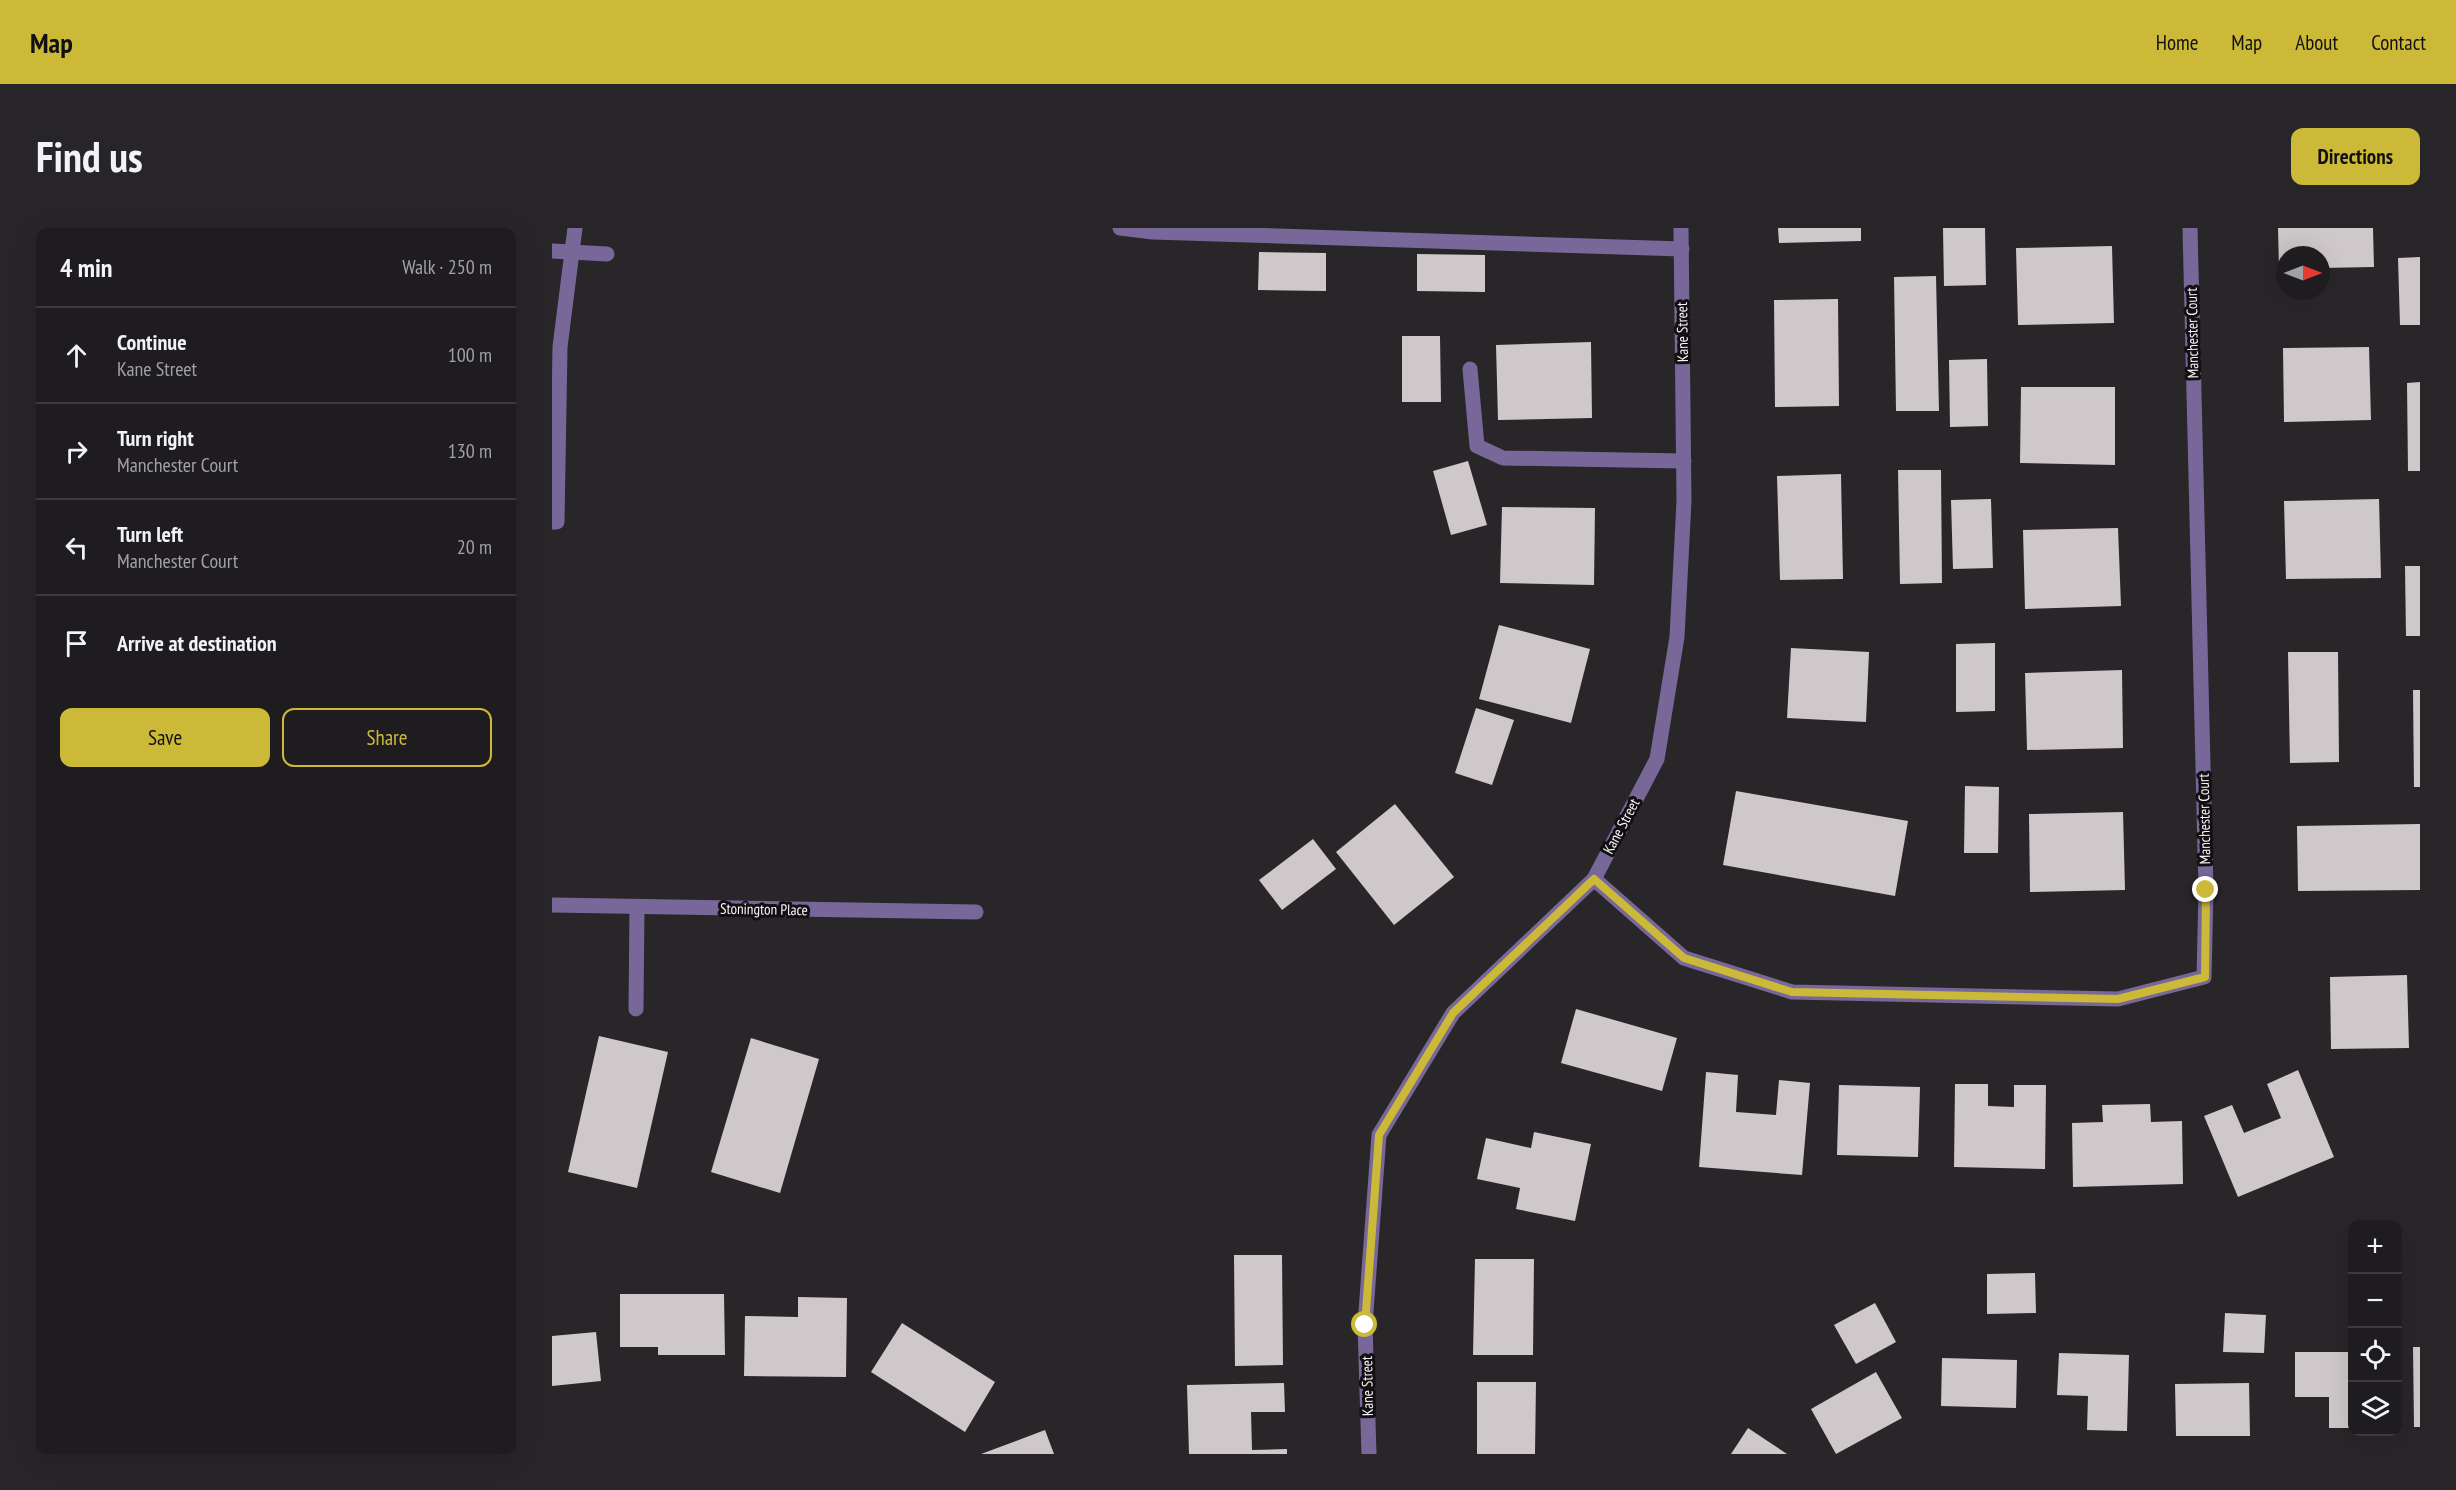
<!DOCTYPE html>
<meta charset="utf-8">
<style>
:root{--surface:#1f1c1f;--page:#272528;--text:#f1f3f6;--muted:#a1a1a4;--line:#3c3a3d;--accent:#ccb938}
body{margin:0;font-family:"PT Sans Narrow",sans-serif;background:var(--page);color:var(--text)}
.controls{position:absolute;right:18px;bottom:18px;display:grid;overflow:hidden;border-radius:12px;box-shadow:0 6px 24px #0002}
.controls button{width:54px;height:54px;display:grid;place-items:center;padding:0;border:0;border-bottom:2px solid var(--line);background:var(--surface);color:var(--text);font:30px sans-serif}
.compass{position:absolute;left:1724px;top:18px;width:54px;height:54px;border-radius:50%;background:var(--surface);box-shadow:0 6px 24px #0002;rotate:90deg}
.stop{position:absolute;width:18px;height:18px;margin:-14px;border:4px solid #ccb938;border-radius:50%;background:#fff}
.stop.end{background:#ccb938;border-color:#fff;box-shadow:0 2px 6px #0008}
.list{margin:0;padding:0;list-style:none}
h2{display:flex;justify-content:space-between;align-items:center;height:78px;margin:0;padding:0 24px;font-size:26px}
h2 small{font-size:20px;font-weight:400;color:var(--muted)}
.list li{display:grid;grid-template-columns:39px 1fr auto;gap:18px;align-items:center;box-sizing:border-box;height:96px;padding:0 24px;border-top:2px solid var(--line)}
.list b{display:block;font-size:22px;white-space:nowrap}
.list p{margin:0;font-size:20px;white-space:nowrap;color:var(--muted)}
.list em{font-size:20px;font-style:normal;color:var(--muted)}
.actions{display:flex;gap:12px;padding:18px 24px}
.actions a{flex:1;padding:14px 0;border:2px solid var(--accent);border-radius:12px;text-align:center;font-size:21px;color:var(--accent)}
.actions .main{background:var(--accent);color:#111}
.icon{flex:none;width:33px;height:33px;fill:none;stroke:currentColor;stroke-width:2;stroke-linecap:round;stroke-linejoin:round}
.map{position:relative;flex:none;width:1868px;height:1226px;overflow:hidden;border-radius:12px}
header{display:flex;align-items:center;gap:36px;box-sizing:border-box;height:84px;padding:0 30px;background:var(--accent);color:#111}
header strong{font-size:28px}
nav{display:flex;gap:33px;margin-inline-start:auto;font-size:21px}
.intro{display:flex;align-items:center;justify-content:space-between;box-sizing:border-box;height:144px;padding:0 36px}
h1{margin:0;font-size:42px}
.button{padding:15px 27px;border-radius:12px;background:var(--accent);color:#111;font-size:21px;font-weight:700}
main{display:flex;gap:36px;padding:0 36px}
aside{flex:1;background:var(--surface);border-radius:12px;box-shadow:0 6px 24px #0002}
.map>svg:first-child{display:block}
.building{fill:#cec8ca}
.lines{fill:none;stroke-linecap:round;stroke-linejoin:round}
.lane{stroke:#786899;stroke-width:15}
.street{stroke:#786899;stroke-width:15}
.route{stroke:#ccb938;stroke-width:8}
.labels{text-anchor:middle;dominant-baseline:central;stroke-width:6;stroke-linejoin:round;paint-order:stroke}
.street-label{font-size:15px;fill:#f6f4f6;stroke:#110f11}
</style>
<header>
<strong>Map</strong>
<nav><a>Home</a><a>Map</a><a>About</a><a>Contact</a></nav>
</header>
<div class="intro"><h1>Find us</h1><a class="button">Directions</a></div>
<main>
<aside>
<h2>4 min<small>Walk · 250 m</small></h2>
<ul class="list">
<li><svg class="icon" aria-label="ahead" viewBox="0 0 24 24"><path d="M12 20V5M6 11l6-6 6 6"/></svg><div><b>Continue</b><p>Kane Street</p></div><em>100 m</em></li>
<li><svg class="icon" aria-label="right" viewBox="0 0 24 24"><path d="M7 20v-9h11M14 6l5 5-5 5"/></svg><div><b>Turn right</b><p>Manchester Court</p></div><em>130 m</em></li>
<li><svg class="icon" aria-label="left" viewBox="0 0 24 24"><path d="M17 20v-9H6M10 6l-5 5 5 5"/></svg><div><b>Turn left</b><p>Manchester Court</p></div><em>20 m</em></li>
<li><svg class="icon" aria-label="arrive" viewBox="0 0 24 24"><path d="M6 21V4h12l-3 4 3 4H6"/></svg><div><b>Arrive at destination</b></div></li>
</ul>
<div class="actions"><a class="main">Save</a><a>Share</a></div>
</aside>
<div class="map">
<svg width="1868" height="1226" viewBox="0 0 1868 1226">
<rect width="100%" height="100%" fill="#292629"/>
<g class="building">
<polygon points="1226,0 1309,0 1309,13 1227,15"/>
<polygon points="1391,0 1433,0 1434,57 1392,58"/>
<polygon points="1726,0 1821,0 1822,39 1769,40 1769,27 1733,27 1733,41 1727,41"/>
<polygon points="1560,18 1562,95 1466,97 1464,20"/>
<polygon points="707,24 774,25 774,63 706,62"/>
<polygon points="865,26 933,27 933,64 865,63"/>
<polygon points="1868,29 1868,97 1848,97 1846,30"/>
<polygon points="1384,48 1387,183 1344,183 1342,49"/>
<polygon points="1286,71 1287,178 1223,179 1222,72"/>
<polygon points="850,108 888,108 889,174 850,174"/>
<polygon points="1039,114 1040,190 946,192 944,117"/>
<polygon points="1817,119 1819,192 1732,194 1731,120"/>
<polygon points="1435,131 1436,198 1398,199 1397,132"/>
<polygon points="1868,154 1868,243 1856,243 1855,155"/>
<polygon points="1469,159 1563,159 1563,237 1468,235"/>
<polygon points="916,233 935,297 899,307 881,243"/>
<polygon points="1346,242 1389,242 1390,355 1348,356"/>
<polygon points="1289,246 1291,351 1228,352 1225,248"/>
<polygon points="1439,271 1441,340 1401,341 1399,272"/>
<polygon points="1827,271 1829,350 1734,351 1732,273"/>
<polygon points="950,279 1043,280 1042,357 948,355"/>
<polygon points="1566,300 1569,378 1473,381 1471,302"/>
<polygon points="1853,338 1868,338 1868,408 1854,408"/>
<polygon points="947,397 1038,421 1019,495 927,471"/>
<polygon points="1443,415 1443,483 1404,484 1404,416"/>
<polygon points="1239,420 1317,424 1314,494 1235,490"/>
<polygon points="1736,424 1786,424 1787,534 1738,535"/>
<polygon points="1570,442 1571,520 1475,522 1473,445"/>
<polygon points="1861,462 1868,462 1868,559 1862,559"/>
<polygon points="924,480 962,492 940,557 903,545"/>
<polygon points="1413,558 1447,559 1446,625 1412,625"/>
<polygon points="1184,563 1356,593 1343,668 1171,637"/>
<polygon points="843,576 902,649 842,697 784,624"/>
<polygon points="1571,584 1573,662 1478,664 1477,586"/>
<polygon points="1868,596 1868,662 1746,663 1745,598"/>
<polygon points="761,611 784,641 730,682 707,652"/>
<polygon points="1855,747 1857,820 1779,821 1778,749"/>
<polygon points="1024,781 1125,810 1110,863 1009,835"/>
<polygon points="47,808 116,824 85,960 16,944"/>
<polygon points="199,810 267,831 228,965 159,944"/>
<polygon points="1746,842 1782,929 1686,969 1652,888 1680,877 1692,905 1729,890 1715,856"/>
<polygon points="1154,844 1186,847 1184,884 1224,887 1227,852 1258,855 1250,947 1147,939"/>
<polygon points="1403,856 1436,856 1436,878 1462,879 1462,857 1494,857 1493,941 1402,939"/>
<polygon points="1287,857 1368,859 1366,929 1285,927"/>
<polygon points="1598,876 1599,894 1630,893 1631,956 1521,959 1520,895 1551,894 1550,877"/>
<polygon points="982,904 1039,916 1023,993 964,981 968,960 925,951 934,910 979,920"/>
<polygon points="682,1027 730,1027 731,1137 683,1138"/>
<polygon points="923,1031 982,1031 981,1127 921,1127"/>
<polygon points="1483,1045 1484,1085 1435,1086 1435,1046"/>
<polygon points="68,1066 172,1066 173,1127 106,1127 106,1119 68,1119"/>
<polygon points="246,1069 295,1070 294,1149 192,1148 193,1088 246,1089"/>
<polygon points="1323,1075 1344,1114 1304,1136 1282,1097"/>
<polygon points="1673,1085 1714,1087 1712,1125 1671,1124"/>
<polygon points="350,1095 443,1154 413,1204 319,1144"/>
<polygon points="44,1104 49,1153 0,1158 0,1108"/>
<polygon points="1861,1119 1868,1119 1868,1199 1862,1199"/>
<polygon points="1743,1124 1800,1124 1800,1200 1777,1200 1777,1169 1743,1169"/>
<polygon points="1507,1125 1577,1127 1575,1203 1535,1202 1536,1168 1505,1167"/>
<polygon points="1390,1130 1465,1132 1464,1180 1389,1178"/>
<polygon points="1324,1144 1350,1190 1284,1226 1259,1181"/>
<polygon points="925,1154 984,1154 983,1226 925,1226"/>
<polygon points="732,1155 733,1184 699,1184 700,1222 735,1221 735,1226 637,1226 635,1157"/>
<polygon points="1697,1155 1698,1208 1624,1208 1623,1156"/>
<polygon points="1196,1200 1235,1226 1179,1226"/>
<polygon points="493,1202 502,1226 429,1226"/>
</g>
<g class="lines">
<g class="lane">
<polyline points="0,23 55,26"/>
<polyline points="918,141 925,218 951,230 1132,233"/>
<polyline points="0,294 5,294 8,119 23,0"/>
<polyline points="84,781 85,679"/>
</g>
<g class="street">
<polyline points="568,0 601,4 1130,21"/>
<polyline points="1042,651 1132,730 1240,764 1566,771 1652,749 1654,662 1638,0"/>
<polyline points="0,677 424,684"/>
<polyline points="817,1226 813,1097 827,907 901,785 1042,651 1105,531 1125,409 1132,273 1129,0"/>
</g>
</g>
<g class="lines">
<polyline class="route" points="813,1097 827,907 901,785 1042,651 1132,730 1240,764 1566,771 1653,749 1654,662"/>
</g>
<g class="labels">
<g class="street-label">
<text transform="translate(1130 104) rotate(-91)">Kane Street</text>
<text transform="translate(1640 105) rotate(-91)">Manchester Court</text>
<text transform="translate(1652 591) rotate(-91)">Manchester Court</text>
<text transform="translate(1069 598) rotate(-62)">Kane Street</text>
<text transform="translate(212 681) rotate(1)">Stonington Place</text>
<text transform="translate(815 1158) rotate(-91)">Kane Street</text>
</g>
</g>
</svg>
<div class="controls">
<button>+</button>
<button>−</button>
<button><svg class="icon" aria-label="locate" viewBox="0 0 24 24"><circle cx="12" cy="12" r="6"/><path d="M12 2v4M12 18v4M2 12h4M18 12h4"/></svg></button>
<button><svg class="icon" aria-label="layers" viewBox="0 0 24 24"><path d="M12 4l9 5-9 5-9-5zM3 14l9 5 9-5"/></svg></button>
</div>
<svg class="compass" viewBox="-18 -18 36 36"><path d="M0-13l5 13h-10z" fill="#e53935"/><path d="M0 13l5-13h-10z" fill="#a1a1a4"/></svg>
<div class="stop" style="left:813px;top:1097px"></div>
<div class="stop end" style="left:1654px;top:662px"></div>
</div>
</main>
